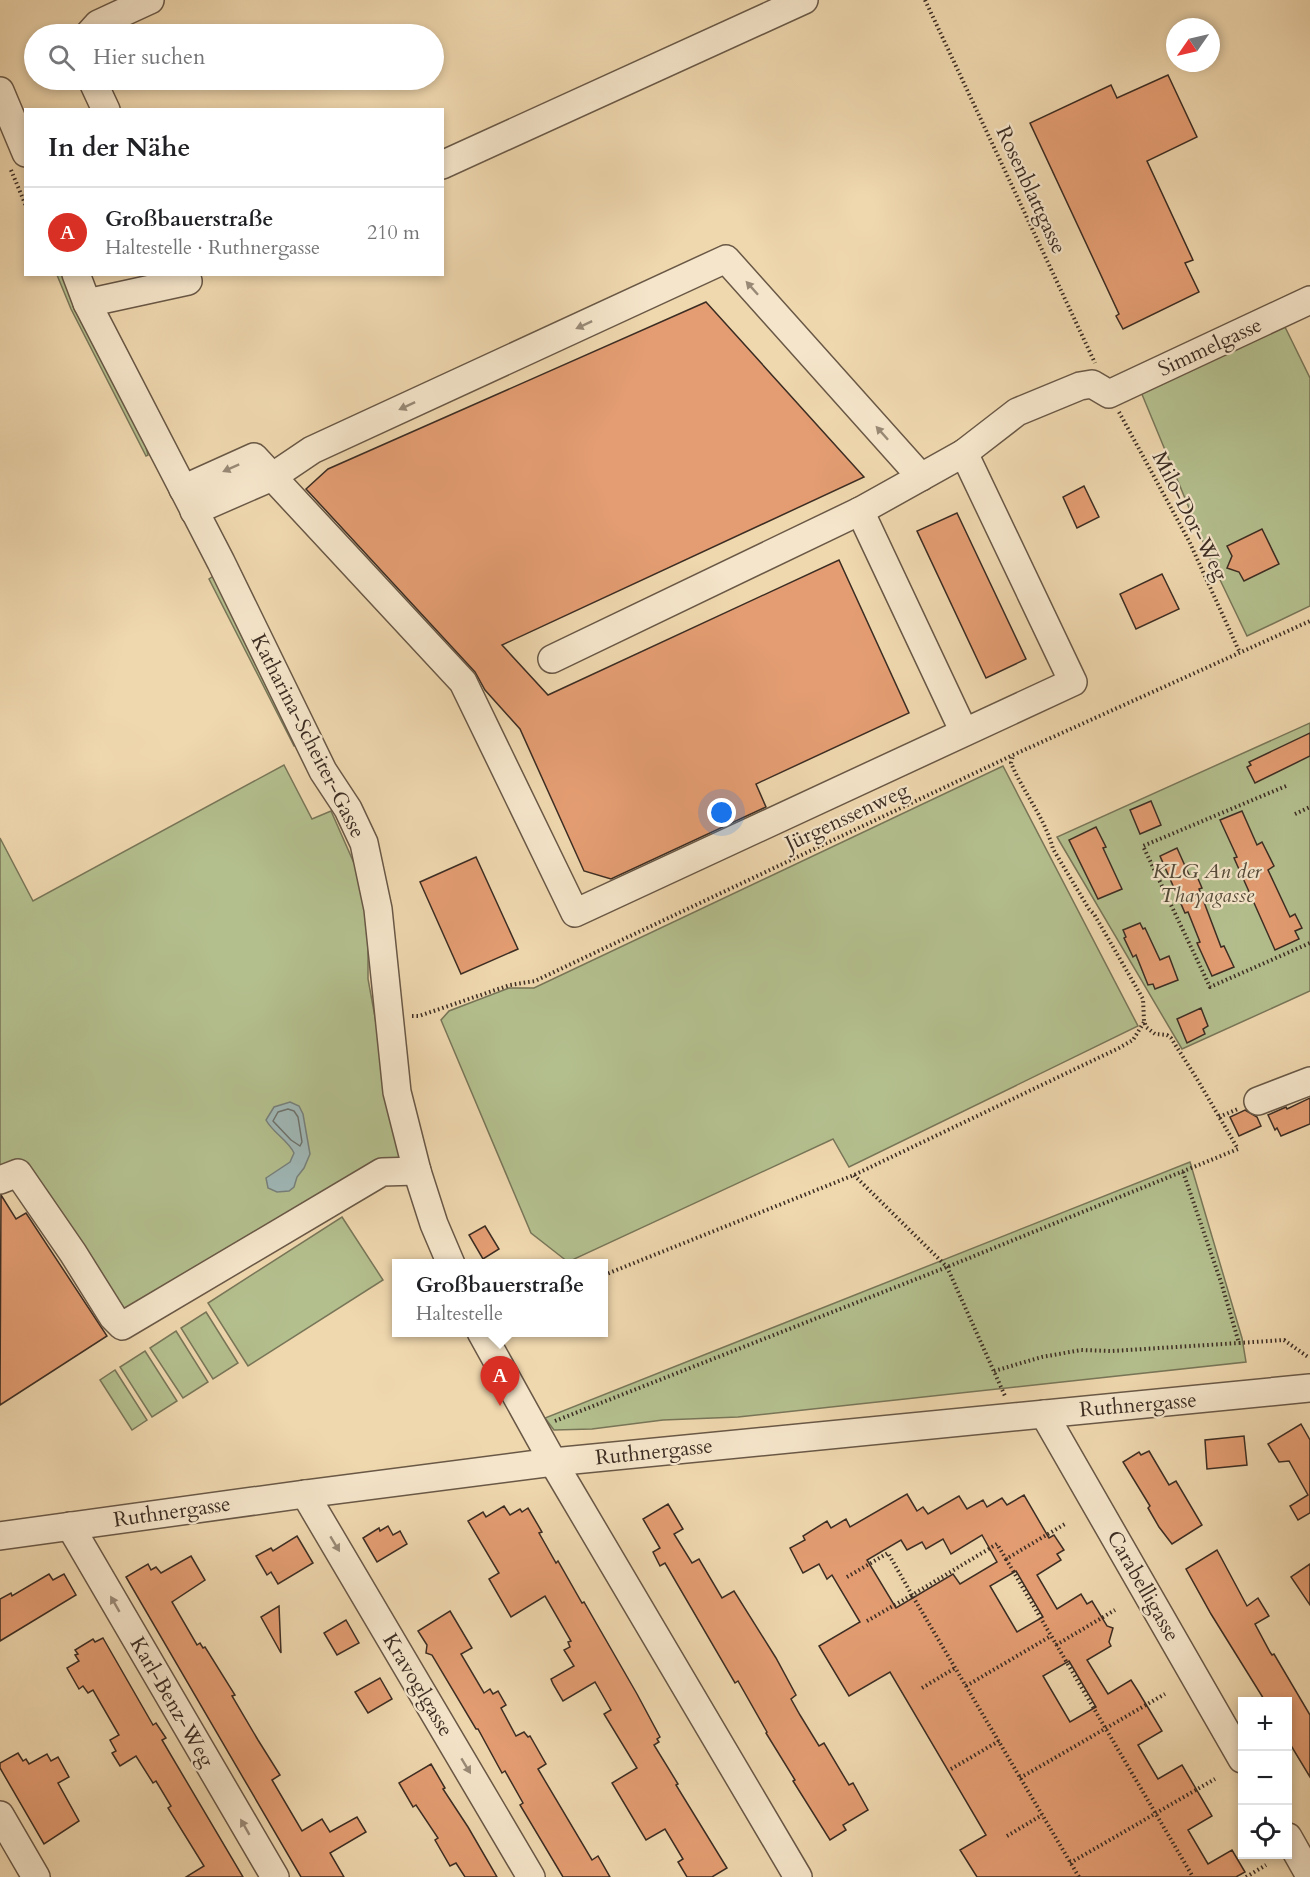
<!DOCTYPE html>
<html lang="de">
<meta charset="utf-8">
<style>
:root{--surface:#fff;--page:#f6f6f6;--text:#202124;--muted:#757577;--line:#e0e0e0;--accent:#d93025}
body{margin:0;font-family:Cardo,serif;background:var(--page);color:var(--text)}
.controls{position:absolute;right:18px;bottom:18px;display:grid;overflow:hidden;border-radius:0px;box-shadow:0 3px 9px #0003}
.controls button{width:54px;height:54px;display:grid;place-items:center;padding:0;border:0;border-bottom:2px solid var(--line);background:var(--surface);color:var(--text);font:30px sans-serif}
.compass{position:absolute;left:1166px;top:18px;width:54px;height:54px;border-radius:50%;background:var(--surface);box-shadow:0 3px 9px #0003;rotate:236deg}
.you{position:absolute;left:722px;top:813px;width:21px;height:21px;margin:-15px;border:4px solid #fff;border-radius:50%;background:#1a73e8;box-shadow:0 0 0 9px #1a73e833}
.badge{display:grid;place-items:center;width:39px;height:39px;border-radius:50%;background:var(--accent);color:#fff;font-size:20px;font-weight:700}
.pin{position:absolute;translate:-50% -50px;filter:drop-shadow(0 2px 3px #0008)}
.pin::after{content:'';position:absolute;top:32px;width:21px;height:18px;background:inherit;clip-path:polygon(0 0,100% 0,50% 100%)}
.popup{position:absolute;left:392px;top:1259px;width:216px;height:78px;box-sizing:border-box;display:grid;place-content:center;border-radius:0px;background:var(--surface);filter:drop-shadow(0 2px 4px #0005);font-size:20px;white-space:nowrap;color:var(--muted)}
.popup b{font-size:22px;color:var(--text)}
.popup::after{content:'';position:absolute;left:50%;top:100%;margin-left:-12px;border:12px solid transparent;border-top-color:var(--surface)}
.list{margin:0;padding:0;list-style:none}
h2{display:flex;justify-content:space-between;align-items:center;height:78px;margin:0;padding:0 24px;font-size:26px}
h2 small{font-size:20px;font-weight:400;color:var(--muted)}
.list li{display:grid;grid-template-columns:39px 1fr auto;gap:18px;align-items:center;box-sizing:border-box;height:90px;padding:0 24px;border-top:2px solid var(--line)}
.list b{display:block;font-size:22px;white-space:nowrap}
.list p{margin:0;font-size:20px;white-space:nowrap;color:var(--muted)}
.list em{font-size:20px;font-style:normal;color:var(--muted)}
.icon{flex:none;width:33px;height:33px;fill:none;stroke:currentColor;stroke-width:2;stroke-linecap:round;stroke-linejoin:round}
.map{position:relative;flex:none;width:1310px;height:1877px;overflow:hidden}
.search{position:absolute;background:var(--surface);box-shadow:0 3px 9px #0003;left:24px;top:24px;width:420px;height:66px;display:flex;align-items:center;gap:15px;box-sizing:border-box;padding:0 21px;border-radius:33px;color:var(--muted);font-size:22px}
.panel{position:absolute;background:var(--surface);box-shadow:0 3px 9px #0003;left:24px;top:108px;width:420px;height:168px;border-radius:0px}
.map>svg:first-child{display:block}
.green{fill:#b4bf8e;stroke:#787658;stroke-width:1.5}
.water{fill:#9fb7b6;stroke:#77807b;stroke-width:1.5}
.lines{fill:none;stroke-linecap:round;stroke-linejoin:round}
.shore{stroke:#6e726c;stroke-width:1.5}
.building{fill:#e49d72;stroke:#3c2d23;stroke-width:1.5;fill-rule:evenodd}
.minor-casing{stroke:#695846;stroke-width:30}
.path{stroke:#3c2d23;stroke-width:4;stroke-dasharray:1.5 3;stroke-linecap:butt}
.minor{stroke:#f5e5ca;stroke-width:27}
.oneway{fill:#988976}
.labels{text-anchor:middle;dominant-baseline:central;stroke-width:4.5;stroke-linejoin:round;paint-order:stroke}
.street-label{font-size:21px;fill:#3c2d23;stroke:#f5e5ca}
.park-label{font-size:21px;font-style:italic;fill:#544a38;stroke:#f5e5ca}
</style>
<div class="map">
<svg width="1310" height="1877" viewBox="0 0 1310 1877">
<rect width="100%" height="100%" fill="#efd7ae"/>
<filter id="stains"><feTurbulence type="fractalNoise" baseFrequency=".00333" numOctaves="4"/><feColorMatrix values="0 0 0 0 .2 0 0 0 0 .09 0 0 0 0 .02 0 0 0 .5 -.17"/></filter>
<radialGradient id="worn" r=".72"><stop offset=".6" stop-color="#630" stop-opacity="0"/><stop offset="1" stop-color="#630" stop-opacity=".3"/></radialGradient>
<g class="green">
<polygon points="57,275 65,275 143,435 148,455 146,456 71,309"/>
<polygon points="1285,327 1310,378 1310,606 1247,636 1211,561 1141,392"/>
<polygon points="215,575 298,745 294,746 209,579"/>
<polygon points="1310,723 1310,991 1182,1049 1057,837"/>
<polygon points="284,765 312,819 331,811 361,879 368,926 368,979 402,1164 124,1324 31,1177 0,1174 0,838 33,901"/>
<polygon points="1003,766 1138,1026 849,1167 833,1139 568,1262 531,1233 441,1020 449,1011 509,988 534,988"/>
<polygon points="1190,1162 1242,1338 1246,1362 738,1417 663,1420 592,1429 554,1430 545,1418"/>
<polygon points="342,1217 383,1280 248,1366 208,1303"/>
<polygon points="206,1312 238,1363 213,1379 181,1328"/>
<polygon points="176,1331 208,1382 183,1398 150,1348"/>
<polygon points="145,1351 177,1401 152,1417 120,1367"/>
<polygon points="115,1370 147,1420 132,1430 100,1380"/>
</g>
<path class="water" d="M290,1102L299,1106L303,1114L310,1154L304,1168L297,1177L294,1187L289,1191L277,1192L268,1188L266,1178L290,1162L294,1153C288,1140 273,1133 266,1120L274,1107Z"/>
<g class="lines">
<polygon class="shore" points="288,1109 294,1111 298,1117 302,1142 300,1146 291,1140 273,1121 278,1112"/>
</g>
<g class="building">
<polygon points="1168,75 1197,137 1147,161 1193,260 1185,263 1199,292 1123,329 1116,316 1119,314 1030,123 1111,85 1117,98"/>
<polygon points="706,302 864,477 502,645 548,695 839,560 909,713 756,784 766,807 611,879 584,871 520,729 485,690 475,672 306,489 328,469"/>
<polygon points="1084,486 1099,517 1077,528 1063,497"/>
<polygon points="957,513 1026,659 986,678 917,531"/>
<polygon points="1262,529 1279,564 1244,581 1239,572 1227,568 1232,556 1227,546"/>
<polygon points="1162,574 1179,609 1136,629 1120,594"/>
<polygon points="1310,733 1310,756 1255,783 1247,767 1251,765 1249,762"/>
<polygon points="1151,801 1161,825 1140,834 1130,810"/>
<polygon points="1242,811 1257,845 1262,842 1274,866 1268,870 1290,917 1295,914 1302,928 1295,931 1299,939 1275,950 1234,858 1237,857 1220,820"/>
<polygon points="1096,827 1106,847 1103,848 1122,889 1098,899 1069,840"/>
<polygon points="1177,848 1190,877 1196,874 1202,888 1199,889 1221,947 1224,946 1234,967 1212,976 1197,943 1200,942 1188,912 1185,913 1160,856"/>
<polygon points="476,857 518,949 461,974 420,882"/>
<polygon points="1140,923 1143,929 1145,928 1160,960 1169,956 1178,980 1155,989 1153,984 1148,985 1136,955 1133,957 1124,938 1126,937 1123,930"/>
<polygon points="1201,1008 1208,1026 1203,1029 1205,1034 1187,1043 1177,1019"/>
<polygon points="1310,1098 1310,1124 1281,1136 1277,1128 1275,1130 1268,1115 1286,1107 1287,1109"/>
<polygon points="1245,1110 1257,1117 1261,1126 1239,1136 1230,1117"/>
<polygon points="1,1195 16,1219 26,1213 107,1336 0,1405"/>
<polygon points="485,1226 499,1249 483,1259 469,1235"/>
<polygon points="1301,1424 1310,1440 1310,1513 1298,1520 1290,1506 1308,1495 1289,1461 1279,1462 1268,1444"/>
<polygon points="1244,1436 1247,1465 1207,1469 1205,1440"/>
<polygon points="1149,1451 1169,1485 1176,1481 1202,1525 1172,1544 1159,1527 1148,1508 1150,1506 1123,1462 1139,1452 1141,1455"/>
<path d="M907,1494L917,1511L923,1507L928,1514L959,1496L967,1509L983,1500L987,1507L1002,1498L1007,1505L1024,1495L1049,1538L1054,1535L1064,1550L1057,1554L1061,1560L1037,1575L1057,1609L1081,1594L1087,1604L1092,1601L1107,1626L1113,1628L1109,1642L1111,1646L1087,1660L1108,1694L1131,1680L1138,1691L1162,1731L1138,1745L1158,1779L1182,1765L1212,1816L1188,1830L1208,1864L1232,1850L1245,1872L1236,1877H977L960,1850L986,1835L890,1672L849,1696L819,1646L860,1622L832,1575L827,1579L819,1564L803,1573L790,1548L805,1540L803,1536L827,1521L831,1528L846,1519L850,1527ZM982,1535L997,1562L960,1584L953,1574L896,1608L867,1560L901,1540L907,1550L922,1542L926,1549L943,1539L951,1554ZM1016,1571L1043,1617L1017,1632L990,1586ZM1069,1661L1096,1707L1070,1722L1043,1676Z"/>
<polygon points="668,1504 683,1529 674,1534 692,1563 699,1559 722,1598 734,1591 776,1658 796,1695 791,1699 800,1715 819,1746 824,1743 849,1785 853,1783 868,1810 843,1825 846,1830 830,1840 793,1781 795,1780 766,1733 767,1732 738,1681 735,1683 665,1563 660,1566 653,1552 660,1548 643,1519"/>
<polygon points="504,1506 510,1515 520,1509 522,1512 528,1508 542,1532 539,1533 556,1563 558,1561 582,1603 584,1602 637,1694 660,1737 657,1739 659,1742 654,1745 678,1784 676,1785 727,1868 712,1877 687,1877 678,1862 683,1859 665,1829 646,1840 612,1783 637,1768 604,1714 611,1710 595,1682 563,1701 553,1684 551,1679 574,1666 564,1650 570,1647 568,1642 571,1641 545,1596 511,1617 489,1579 499,1573 468,1521 483,1512 486,1517"/>
<polygon points="388,1526 393,1535 400,1531 407,1544 377,1562 363,1538 379,1528 380,1531"/>
<polygon points="297,1536 313,1563 278,1584 271,1572 267,1575 256,1556 271,1548 273,1551"/>
<polygon points="1217,1550 1247,1606 1258,1598 1269,1616 1255,1624 1270,1652 1272,1655 1274,1654 1310,1715 1310,1777 1287,1739 1287,1701 1265,1701 1211,1614 1186,1569"/>
<polygon points="191,1556 205,1580 172,1602 197,1645 200,1643 203,1648 205,1647 235,1695 232,1696 258,1740 280,1775 272,1780 302,1831 322,1819 330,1832 357,1817 366,1832 330,1853 344,1877 301,1877 126,1577 148,1564 151,1570 156,1567 161,1573"/>
<polygon points="1310,1564 1310,1605 1291,1577"/>
<polygon points="49,1574 53,1580 64,1574 76,1595 0,1641 0,1599 11,1593 12,1596"/>
<polygon points="279,1606 281,1653 261,1617"/>
<polygon points="450,1611 472,1648 461,1654 484,1693 490,1689 493,1694 498,1691 506,1705 501,1708 516,1736 524,1732 528,1737 530,1736 546,1764 538,1769 592,1860 598,1856 610,1877 563,1877 520,1805 523,1803 505,1771 502,1773 478,1729 476,1729 432,1655 426,1653 427,1645 418,1631"/>
<polygon points="346,1620 359,1643 337,1655 324,1633"/>
<polygon points="103,1638 153,1725 156,1723 166,1738 162,1740 243,1877 186,1877 204,1866 168,1808 171,1806 156,1781 153,1783 136,1756 120,1766 112,1753 116,1751 110,1740 119,1735 93,1690 88,1693 83,1686 79,1689 67,1668 79,1661 75,1655 78,1654 75,1650 93,1639 95,1642"/>
<polygon points="380,1678 392,1699 368,1713 355,1692"/>
<polygon points="18,1753 23,1761 26,1759 29,1764 47,1754 51,1761 58,1757 69,1777 58,1783 79,1821 44,1844 0,1768 0,1763"/>
<polygon points="431,1764 445,1788 443,1789 468,1827 497,1877 465,1877 456,1863 450,1866 435,1840 438,1838 416,1805 413,1807 399,1783"/>
</g>
<g class="lines">
<defs>
<g id="minor">
<polyline points="89,34 98,24 150,0"/>
<polyline points="92,80 106,110"/>
<polyline points="0,91 26,153"/>
<polyline points="442,165 804,0"/>
<polyline points="76,274 87,303 221,562 323,771 348,809 364,843 378,909 397,1092 417,1171 434,1224 451,1264"/>
<polyline points="87,303 188,281"/>
<polyline points="183,489 254,457 463,682 575,913 1073,682 964,453"/>
<polyline points="194,511 272,477 312,450 726,259 921,477"/>
<polyline points="860,511 964,732"/>
<polyline points="552,659 860,511 964,453 1017,412 1080,386 1092,384 1109,394 1310,300"/>
<polyline points="1258,1101 1310,1081"/>
<polyline points="0,1180 18,1173 73,1253 113,1317 122,1326 382,1172 417,1171"/>
<polyline points="481,1332 553,1462 798,1877"/>
<polyline points="1044,1414 1242,1759"/>
<polyline points="305,1494 531,1877"/>
<polyline points="70,1526 275,1877"/>
<polyline points="0,1536 305,1494 553,1462 1310,1388"/>
<polyline points="0,1815 36,1877"/>
<polyline points="1288,1837 1310,1876"/>
</g>
</defs>
<use href="#minor" class="minor-casing"/>
<g class="path">
<polyline points="925,0 1095,363"/>
<polyline points="11,170 26,206"/>
<polyline points="1119,412 1189,541 1240,653"/>
<polyline points="1286,786 1143,846 1210,987 1310,943"/>
<polyline points="1295,814 1310,807"/>
<polyline points="412,1016 419,1016 510,985 535,981 1013,755 1310,621"/>
<polyline points="1219,1117 1238,1109"/>
<polyline points="1183,1172 1221,1282 1239,1343 1284,1340 1308,1357"/>
<polyline points="854,1175 947,1267 1005,1396"/>
<polyline points="604,1275 854,1175 1119,1048 1133,1040 1144,1022"/>
<polyline points="994,1371 1042,1357 1081,1350 1112,1351 1239,1343"/>
<path d="M555,1421L947,1267L1238,1149L1197,1079L1171,1038L1167,1035L1155,1034L1146,1027L1144,1021L1143,999L1094,914L1089,909L1053,849C1045,818 1023,792 1011,763L1013,755"/>
<polyline points="1006,1559 1193,1877"/>
<polyline points="847,1577 888,1553 912,1595 997,1544 1006,1559 1065,1524"/>
<polyline points="867,1621 912,1595 1079,1877"/>
<polyline points="1056,1645 1115,1610"/>
<polyline points="966,1686 1051,1636"/>
<polyline points="922,1688 955,1668"/>
<polyline points="951,1769 999,1741"/>
<polyline points="1020,1778 1165,1694"/>
<polyline points="1007,1836 1042,1815"/>
<polyline points="1070,1863 1215,1779"/>
<polyline points="1246,1877 1266,1865"/>
</g>
<use href="#minor" class="minor"/>
</g>
<defs><path id="oneway-solid" d="M-6-.8H1V-3.2L6.5 0L1 3.2V.8H-6Z" transform="scale(1.5)"/></defs>
<g class="oneway">
<use href="#oneway-solid" transform="translate(752 288) rotate(-132)"/>
<use href="#oneway-solid" transform="translate(584 325) rotate(155)"/>
<use href="#oneway-solid" transform="translate(407 406) rotate(155)"/>
<use href="#oneway-solid" transform="translate(882 433) rotate(-132)"/>
<use href="#oneway-solid" transform="translate(231 468) rotate(156)"/>
<use href="#oneway-solid" transform="translate(335 1544) rotate(59)"/>
<use href="#oneway-solid" transform="translate(115 1604) rotate(-120)"/>
<use href="#oneway-solid" transform="translate(466 1766) rotate(59)"/>
<use href="#oneway-solid" transform="translate(245 1827) rotate(-120)"/>
</g>
<g class="labels">
<g class="street-label">
<text transform="translate(1031 190) rotate(65)">Rosenblattgasse</text>
<text transform="translate(1210 347) rotate(-25)">Simmelgasse</text>
<text transform="translate(1190 516) rotate(63)">Milo-Dor-Weg</text>
<text transform="translate(308 736) rotate(63)">Katharina-Scheiter-Gasse</text>
<text transform="translate(847 817) rotate(-25)">Jürgenssenweg</text>
<text transform="translate(1138 1405) rotate(-5)">Ruthnergasse</text>
<text transform="translate(654 1452) rotate(-6)">Ruthnergasse</text>
<text transform="translate(172 1512) rotate(-8)">Ruthnergasse</text>
<text transform="translate(1143 1586) rotate(60)">Carabelligasse</text>
<text transform="translate(418 1685) rotate(59)">Kravoglgasse</text>
<text transform="translate(172 1702) rotate(60)">Karl-Benz-Weg</text>
</g>
<g class="park-label">
<text x="1207" y="871">KLG An der<tspan x="1207" dy="24">Thayagasse</tspan></text>
</g>
</g>
<rect width="100%" height="100%" filter="url(#stains)"/>
<rect width="100%" height="100%" fill="url(#worn)"/>
</svg>
<div class="controls">
<button>+</button>
<button>−</button>
<button><svg class="icon" aria-label="locate" viewBox="0 0 24 24"><circle cx="12" cy="12" r="6"/><path d="M12 2v4M12 18v4M2 12h4M18 12h4"/></svg></button>
</div>
<svg class="compass" viewBox="-18 -18 36 36"><path d="M0-13l5 13h-10z" fill="#e53935"/><path d="M0 13l5-13h-10z" fill="#757577"/></svg>
<div class="you"></div>
<div class="pin badge" style="left:500px;top:1406px">A</div>
<div class="popup"><b>Großbauerstraße</b>Haltestelle</div>
<div class="search"><svg class="icon" aria-label="search" viewBox="0 0 24 24"><circle cx="10" cy="10" r="6"/><path d="M15 15l6 6"/></svg>Hier suchen</div>
<section class="panel">
<h2>In der Nähe<small></small></h2>
<ul class="list">
<li><span class="badge">A</span><div><b>Großbauerstraße</b><p>Haltestelle · Ruthnergasse</p></div><em>210 m</em></li>
</ul>
</section>
</div>
